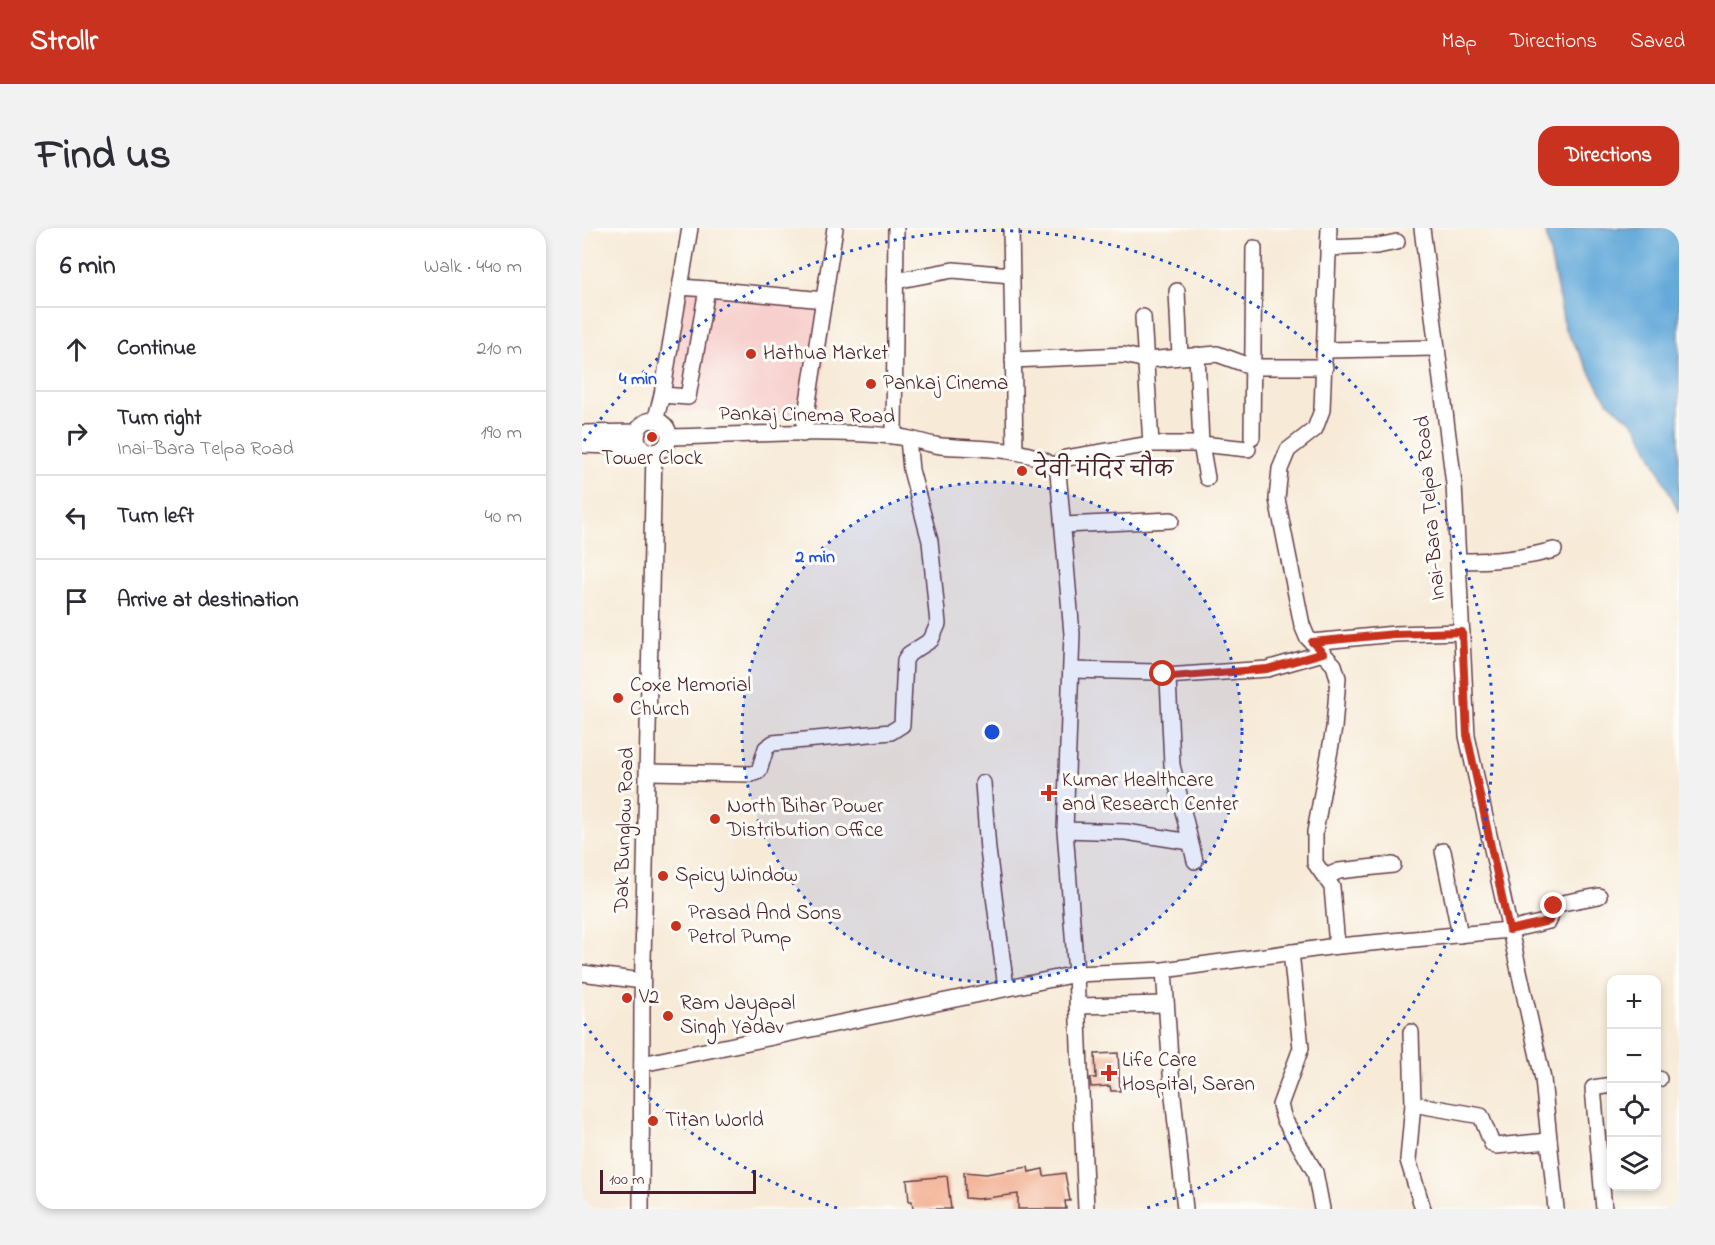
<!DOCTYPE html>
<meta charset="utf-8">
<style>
:root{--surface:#fff;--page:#f2f2f3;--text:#2b2b33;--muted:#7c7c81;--line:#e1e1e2;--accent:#c8321e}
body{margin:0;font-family:"Indie Flower","Playpen Sans Deva",sans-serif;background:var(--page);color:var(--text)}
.controls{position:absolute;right:18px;bottom:18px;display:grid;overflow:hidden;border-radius:12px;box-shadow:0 3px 9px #0003}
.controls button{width:54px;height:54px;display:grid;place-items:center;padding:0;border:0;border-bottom:2px solid var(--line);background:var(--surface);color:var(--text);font:30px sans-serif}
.scale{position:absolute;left:18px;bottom:15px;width:156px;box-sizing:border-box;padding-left:6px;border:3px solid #4a1f2b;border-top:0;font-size:16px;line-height:21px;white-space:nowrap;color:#4a1f2b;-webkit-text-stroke:4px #fdfcf7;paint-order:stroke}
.stop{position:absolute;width:18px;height:18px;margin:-14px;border:4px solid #c8321e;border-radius:50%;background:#fff}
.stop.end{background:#c8321e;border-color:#fff;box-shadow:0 2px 6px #0008}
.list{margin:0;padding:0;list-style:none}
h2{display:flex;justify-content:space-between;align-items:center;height:78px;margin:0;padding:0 24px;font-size:26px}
h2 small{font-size:20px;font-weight:400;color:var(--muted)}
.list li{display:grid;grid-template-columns:39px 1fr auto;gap:18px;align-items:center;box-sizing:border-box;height:84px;padding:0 24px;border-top:2px solid var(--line)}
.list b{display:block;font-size:22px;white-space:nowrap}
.list p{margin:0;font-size:20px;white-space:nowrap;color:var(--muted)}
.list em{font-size:20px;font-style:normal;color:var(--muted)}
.icon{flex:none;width:33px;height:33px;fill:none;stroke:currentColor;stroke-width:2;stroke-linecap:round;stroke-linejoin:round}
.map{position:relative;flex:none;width:1097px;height:981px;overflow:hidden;border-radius:18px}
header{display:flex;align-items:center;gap:36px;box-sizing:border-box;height:84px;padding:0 30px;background:var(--accent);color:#fff}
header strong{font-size:28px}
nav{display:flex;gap:33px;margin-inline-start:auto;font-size:21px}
.intro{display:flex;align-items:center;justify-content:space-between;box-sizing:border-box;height:144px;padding:0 36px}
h1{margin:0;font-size:42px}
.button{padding:15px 27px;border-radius:18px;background:var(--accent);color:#fff;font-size:21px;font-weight:700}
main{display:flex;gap:36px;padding:0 36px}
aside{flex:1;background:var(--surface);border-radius:18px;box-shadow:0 3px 9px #0003}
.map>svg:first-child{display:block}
.built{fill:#f7d0cd}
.water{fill:#65aada;stroke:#586482;stroke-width:1.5}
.building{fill:#f3b296}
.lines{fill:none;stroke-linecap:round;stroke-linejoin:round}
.minor-casing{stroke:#643d45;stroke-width:18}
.minor{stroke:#fff;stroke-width:15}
.route{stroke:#c8321e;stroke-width:8}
.ring{fill:none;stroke:#1d4ed8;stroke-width:3;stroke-dasharray:3 6}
.poi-dot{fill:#c8321e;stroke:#fdfcf7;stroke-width:2}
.labels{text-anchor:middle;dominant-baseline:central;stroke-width:6;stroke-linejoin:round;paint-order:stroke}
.poi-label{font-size:21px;fill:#4a1f2b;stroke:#fdfcf7;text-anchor:start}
.street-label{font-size:21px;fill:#4a1f2b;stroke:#fdfcf7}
.centre{fill:#1d4ed8;stroke:#fdfcf7;stroke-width:3}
.ring-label{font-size:18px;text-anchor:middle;font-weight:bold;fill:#1d4ed8;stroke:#fdfcf7;stroke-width:6;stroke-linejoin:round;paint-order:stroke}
</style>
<header>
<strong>Strollr</strong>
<nav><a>Map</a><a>Directions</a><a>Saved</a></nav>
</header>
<div class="intro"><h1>Find us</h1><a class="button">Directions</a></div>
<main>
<aside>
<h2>6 min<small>Walk · 440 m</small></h2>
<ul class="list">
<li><svg class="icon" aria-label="ahead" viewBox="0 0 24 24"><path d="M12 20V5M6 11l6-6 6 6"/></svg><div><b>Continue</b></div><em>210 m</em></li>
<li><svg class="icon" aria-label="right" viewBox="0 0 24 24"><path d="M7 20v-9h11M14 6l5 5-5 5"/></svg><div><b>Turn right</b><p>Inai-Bara Telpa Road</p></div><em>190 m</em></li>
<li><svg class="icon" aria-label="left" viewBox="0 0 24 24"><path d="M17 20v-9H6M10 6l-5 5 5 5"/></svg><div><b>Turn left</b></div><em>40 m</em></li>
<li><svg class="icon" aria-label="arrive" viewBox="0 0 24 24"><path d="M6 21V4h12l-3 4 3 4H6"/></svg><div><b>Arrive at destination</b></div></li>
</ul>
</aside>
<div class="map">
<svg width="1097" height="981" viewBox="0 0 1097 981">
<rect width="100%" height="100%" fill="#fdfcf7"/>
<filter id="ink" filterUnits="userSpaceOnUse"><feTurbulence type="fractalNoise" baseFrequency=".0167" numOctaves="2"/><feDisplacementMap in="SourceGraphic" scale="12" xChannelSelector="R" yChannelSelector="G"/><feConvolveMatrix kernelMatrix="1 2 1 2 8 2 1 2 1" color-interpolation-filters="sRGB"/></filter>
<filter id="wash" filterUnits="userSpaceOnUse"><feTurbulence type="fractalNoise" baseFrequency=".008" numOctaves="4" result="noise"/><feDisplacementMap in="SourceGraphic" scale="24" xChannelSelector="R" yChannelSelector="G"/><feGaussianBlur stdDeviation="1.35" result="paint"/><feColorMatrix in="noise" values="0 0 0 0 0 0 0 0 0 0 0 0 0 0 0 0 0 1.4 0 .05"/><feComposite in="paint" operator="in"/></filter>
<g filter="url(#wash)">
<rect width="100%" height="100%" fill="#f7ead7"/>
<polygon class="built" points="105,53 252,68 235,187 86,183"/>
<polygon class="water" points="963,0 1097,0 1097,284 1055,198 1025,173 983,101"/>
<g id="blocks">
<g class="building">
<polygon points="536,825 538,863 529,863 528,858 509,859 508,850 514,850 513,826"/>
<polygon points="446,939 447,944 461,941 462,948 483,945 488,973 483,973 484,981 436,981 436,966 396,971 383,970 382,944 404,946"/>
<polygon points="365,948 369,981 331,981 330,973 327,973 325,952"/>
</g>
</g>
</g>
<g filter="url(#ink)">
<use href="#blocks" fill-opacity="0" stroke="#643d45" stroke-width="1.5"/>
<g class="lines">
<defs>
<g id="minor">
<polyline points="429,0 433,224"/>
<polyline points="747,0 740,182 733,201 706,222 698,241 695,271 720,397 725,409 752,437 756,450 752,500 733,604 733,635 750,659 755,718"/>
<polyline points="840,0 872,256 885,508 961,851 974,981"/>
<polyline points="746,20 795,18 815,14"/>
<polyline points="313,53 371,42 429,47"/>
<polyline points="125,61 242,72"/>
<polyline points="595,63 598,128"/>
<polyline points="561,89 569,216"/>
<polyline points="743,122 855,120"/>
<polyline points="615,127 619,216 625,250"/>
<polyline points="431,132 542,127 564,132 635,126 671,139 743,139"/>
<polyline points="80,167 106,169 125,61 98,59"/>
<circle cx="71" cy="208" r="16"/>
<polyline points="73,193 80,167 108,0"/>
<polyline points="0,205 56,204"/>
<polyline points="221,206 253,0"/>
<polyline points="312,208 314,0"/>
<path d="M87,209C161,207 237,201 310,208C327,209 343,216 359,218C388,221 460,218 476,244L490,406L483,602L494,746L504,981"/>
<polyline points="670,209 672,20"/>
<polyline points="0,217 59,219"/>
<polyline points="472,238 484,230 569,216 619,216 666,221"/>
<polyline points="482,297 589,292"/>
<path d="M876,333C910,333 939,331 972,322"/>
<polyline points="730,414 813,406 880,404"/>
<polyline points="489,442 574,444 586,450 590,537 613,633"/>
<polyline points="584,448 685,441 741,425"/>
<polyline points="66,544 169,546 177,543 184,520 191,515 309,504 320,497 323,432 327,426 349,412 356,396 348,313 329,242 326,211"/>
<polyline points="401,555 406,622 424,760"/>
<polyline points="483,602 544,604 608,614"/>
<polyline points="861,623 878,707"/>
<polyline points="743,649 757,643 811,637"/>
<polyline points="709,724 719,820 698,877 702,891 733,944 740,981"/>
<polyline points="582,742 590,859 603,981"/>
<polyline points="0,745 60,753"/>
<polyline points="495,778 584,776"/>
<polyline points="829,804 831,876 826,932 841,981"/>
<polyline points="60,836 494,746 582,742 747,719 927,702 967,693 971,679 975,676 1017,668"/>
<polyline points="1074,851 1077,851"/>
<polyline points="831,876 899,888 910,916 914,918 967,913"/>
<polyline points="59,981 60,779 72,224"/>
<polyline points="1022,981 1011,860 1030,857"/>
</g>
</defs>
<use href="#minor" class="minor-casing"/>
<use href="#minor" class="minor"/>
</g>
</g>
<g class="lines" filter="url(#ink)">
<polyline class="route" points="581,446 590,449 685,441 741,425 730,414 813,406 880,404 885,507 927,702 967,693 972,678"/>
</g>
<circle cx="410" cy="504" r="250" fill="#1d4ed8" fill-opacity=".12"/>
<g class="ring">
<circle cx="410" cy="504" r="250"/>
<path d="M255 980A501 501 0 0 1 2 795M2 213A501 501 0 1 1 565 980"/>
</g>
<g class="poi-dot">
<circle cx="169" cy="126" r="6"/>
<circle cx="289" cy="156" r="6"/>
<circle cx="70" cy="209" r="6"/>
<circle cx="440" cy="243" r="6"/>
<circle cx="36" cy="470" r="6"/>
<path d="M464 556h6v6h6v6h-6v6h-6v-6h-6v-6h6z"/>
<circle cx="133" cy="591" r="6"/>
<circle cx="81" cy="648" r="6"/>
<circle cx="94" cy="698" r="6"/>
<circle cx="45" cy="770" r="6"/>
<circle cx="86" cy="788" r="6"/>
<path d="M524 836h6v6h6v6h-6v6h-6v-6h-6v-6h6z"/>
<circle cx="71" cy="893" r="6"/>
</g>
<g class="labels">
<g class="poi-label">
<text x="181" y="126">Hathua Market</text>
<text x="301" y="156">Pankaj Cinema</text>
<text x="70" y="231" text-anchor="middle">Tower Clock</text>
<text x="452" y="243">देवी मंदिर चौक</text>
<text x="48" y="458">Coxe Memorial<tspan x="48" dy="24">Church</tspan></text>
<text x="480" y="553">Kumar Healthcare<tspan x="480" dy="24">and Research Center</tspan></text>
<text x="145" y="579">North Bihar Power<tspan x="145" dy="24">Distribution Office</tspan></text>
<text x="93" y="648">Spicy Window</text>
<text x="106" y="686">Prasad And Sons<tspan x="106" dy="24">Petrol Pump</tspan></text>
<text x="57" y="770">V2</text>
<text x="98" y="776">Ram Jayapal<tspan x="98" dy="24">Singh Yadav</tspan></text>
<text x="540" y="833">Life Care<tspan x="540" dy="24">Hospital, Saran</tspan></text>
<text x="83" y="893">Titan World</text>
</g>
<g class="street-label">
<text transform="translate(225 188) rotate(1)">Pankaj Cinema Road</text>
<text transform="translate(849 280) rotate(-95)">Inai-Bara Telpa Road</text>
<text transform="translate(43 602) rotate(-88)">Dak Bunglow Road</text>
</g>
</g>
<circle cx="410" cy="504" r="9" class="centre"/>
<g class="ring-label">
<text x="56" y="156">4 min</text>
<text x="233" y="334">2 min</text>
</g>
</svg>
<div class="controls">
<button>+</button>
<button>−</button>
<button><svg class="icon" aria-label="locate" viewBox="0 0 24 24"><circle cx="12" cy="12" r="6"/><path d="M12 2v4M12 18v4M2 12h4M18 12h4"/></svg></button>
<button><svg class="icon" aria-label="layers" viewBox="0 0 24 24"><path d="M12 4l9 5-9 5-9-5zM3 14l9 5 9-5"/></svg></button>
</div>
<div class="scale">100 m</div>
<div class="stop" style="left:581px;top:446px"></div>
<div class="stop end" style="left:972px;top:678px"></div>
</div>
</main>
